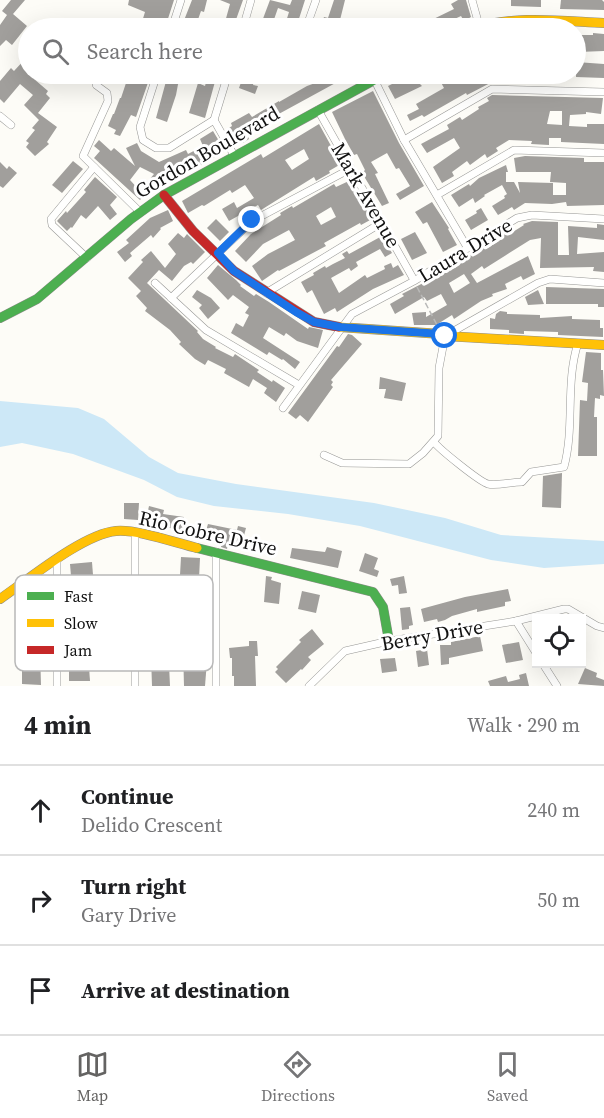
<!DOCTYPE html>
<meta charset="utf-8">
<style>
:root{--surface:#fff;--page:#f6f6f6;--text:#202124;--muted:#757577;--line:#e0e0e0;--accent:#646362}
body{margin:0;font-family:"Source Serif 4",serif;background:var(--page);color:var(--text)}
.controls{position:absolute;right:18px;bottom:18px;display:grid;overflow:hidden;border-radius:0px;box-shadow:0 6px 24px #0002}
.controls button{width:54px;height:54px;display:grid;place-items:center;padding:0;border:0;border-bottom:2px solid var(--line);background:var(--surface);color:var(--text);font:30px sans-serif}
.stop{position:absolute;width:18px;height:18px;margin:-14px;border:4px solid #1a73e8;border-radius:50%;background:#fff}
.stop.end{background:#1a73e8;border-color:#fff;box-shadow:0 2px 6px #0008}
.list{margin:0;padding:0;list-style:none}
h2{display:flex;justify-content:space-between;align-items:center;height:78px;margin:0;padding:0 24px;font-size:26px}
h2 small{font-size:20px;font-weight:400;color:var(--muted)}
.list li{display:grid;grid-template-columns:39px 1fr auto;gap:18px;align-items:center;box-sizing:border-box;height:90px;padding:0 24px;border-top:2px solid var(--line)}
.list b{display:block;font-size:22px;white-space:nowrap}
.list p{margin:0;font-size:20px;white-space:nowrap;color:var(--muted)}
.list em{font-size:20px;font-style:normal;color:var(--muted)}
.icon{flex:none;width:33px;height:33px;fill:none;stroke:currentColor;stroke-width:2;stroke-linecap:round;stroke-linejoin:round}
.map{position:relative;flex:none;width:604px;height:686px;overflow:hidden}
.search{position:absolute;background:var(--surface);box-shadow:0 6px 24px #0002;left:18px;right:18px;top:18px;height:66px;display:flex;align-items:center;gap:15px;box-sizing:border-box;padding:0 21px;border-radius:33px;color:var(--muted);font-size:22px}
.sheet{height:348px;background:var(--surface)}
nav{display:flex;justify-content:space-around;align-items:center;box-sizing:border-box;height:84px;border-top:2px solid var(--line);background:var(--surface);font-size:16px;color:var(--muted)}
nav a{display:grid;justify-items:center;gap:3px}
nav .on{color:var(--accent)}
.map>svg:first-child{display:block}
.water{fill:#cde8f7}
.building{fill:#a19f9c;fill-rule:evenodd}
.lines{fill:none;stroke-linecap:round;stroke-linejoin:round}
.street-casing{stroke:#979795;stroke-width:8}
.fast-casing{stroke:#8e8d8b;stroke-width:10}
.slow-casing{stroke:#8e8d8b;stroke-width:10}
.jam-casing{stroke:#8e8d8b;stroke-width:10}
.path{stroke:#b9b9b8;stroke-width:1.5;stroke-dasharray:6 3;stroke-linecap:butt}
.street{stroke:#fffffe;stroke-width:7}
.fast{stroke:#4caf50;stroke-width:9}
.slow{stroke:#ffc107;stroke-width:9}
.jam{stroke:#c62828;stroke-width:9}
.route{stroke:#1a73e8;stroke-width:8}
.labels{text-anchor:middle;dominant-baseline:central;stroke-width:6;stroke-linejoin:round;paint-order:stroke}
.street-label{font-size:20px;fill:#111;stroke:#fff}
.key{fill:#fff;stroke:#b8b8b8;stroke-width:1.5}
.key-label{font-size:16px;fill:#111}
</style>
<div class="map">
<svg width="604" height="686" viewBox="0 0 604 686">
<rect width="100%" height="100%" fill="#fdfcf7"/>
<polygon class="water" points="0,401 78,408 104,419 149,457 178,473 236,484 374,503 445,518 501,535 604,541 604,564 544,568 491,560 360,526 288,514 214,506 177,497 144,480 73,454 22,443 0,447"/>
<g class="building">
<polygon points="11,0 25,0 13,14 27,26 12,45 6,40 0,46 0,25 7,15 2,11"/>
<polygon points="129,0 174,0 165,28 121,28 123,21 141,25 145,12 128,5"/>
<polygon points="192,0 207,0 204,12 201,11 195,28 181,28"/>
<polygon points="220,0 243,0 233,28 216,28 219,20 225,22 230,4"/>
<polygon points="270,0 290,5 292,0 305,0 296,28 284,28 289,12 278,8 271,28 261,24"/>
<polygon points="334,0 345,0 338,28 320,28 324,17 328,18"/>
<polygon points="458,0 466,0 471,17 464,21 461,16 435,28 415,28 454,9 451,4"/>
<polygon points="511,0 541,0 541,7 511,6"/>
<polygon points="561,0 602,0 604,2 604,10 560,9"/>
<polygon points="593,33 604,34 604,51 578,52 578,35 593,35"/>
<polygon points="25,59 28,61 28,74 38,74 34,79 48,91 46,94 50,98 38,113 57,127 47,142 49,144 35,156 26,147 29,143 26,141 35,130 32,128 39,120 24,105 33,95 20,84 4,103 0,99 0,81 11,68 14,71"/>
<polygon points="576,62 604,64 604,78 576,77"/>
<polygon points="108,74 151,74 136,117 131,115 120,136 114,134 116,130 108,126 113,114 114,114 120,98 121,98 127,80 116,76 115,82 106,79"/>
<polygon points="168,74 180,74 176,95 167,122 156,118"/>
<polygon points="244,74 256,74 253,85 258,86 255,94 239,88"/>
<polygon points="321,74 325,78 334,74 352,74 246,132 249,139 243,143 239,137 235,140 229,128 232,126 231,123 249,113 252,117 279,101 279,102 307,86 318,82 315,77"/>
<polygon points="407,74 538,74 538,79 510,81 510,77 496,80 467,95 466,93 424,117 422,115 410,121 407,115 419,109 416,104 444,88 437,75 420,84 422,86 395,99 388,86 404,78 403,76"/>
<polygon points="208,75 216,78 205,118 189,113 198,83 205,86"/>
<polygon points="373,91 399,143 424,186 400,200 396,194 410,186 399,168 396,169 387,153 371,162 378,173 375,174 389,203 382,206 362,173 365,170 357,154 354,155 345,139 332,112"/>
<path d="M492,95L603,98L601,114L586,112V114L570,115L569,126L587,127V124H604V144L561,142V138H549V145L531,144L532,141L509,140L496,148L498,151L487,158L485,154L470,165L467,161L452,172L454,176L442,183L433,167L460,148L454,138L427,153L421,144L449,129L447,125L460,117L462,120L479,109L478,107L489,101L487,98ZM550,111H562V125L547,124Z"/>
<path d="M319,124L341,164L329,171L330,173L316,181L314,177L261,210L258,205L229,221L222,209L234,202L237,208L254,198L245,185L232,193L230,190L204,206L202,205L188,213L182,201L261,154L263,158ZM304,149L309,159L292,170L285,160Z"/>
<path d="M213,131L225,151L198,167L162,184L156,192L153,189L149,194L147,192L140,200L94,158L100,151L94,146L99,140L111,151L114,148L135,166L126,148L137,143L141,151L159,162L186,150L188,154L203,146L200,139ZM140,167L154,174L140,191L130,180Z"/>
<polygon points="525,156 584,158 584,162 604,162 604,205 567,206 566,202 552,204 525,203 514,210 512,207 498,215 492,206 505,198 504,196 507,194 502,185 484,195 485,196 475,203 473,198 459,207 451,195 469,184 470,186 479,178 506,165 508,172 506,172 506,182 514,182 520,193 518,182 553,183 553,195 566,195 566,183 550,182 551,172 516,172 514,158"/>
<polygon points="73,161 83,169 62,193 52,185"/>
<polygon points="0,162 7,169 9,166 17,173 3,188 0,186"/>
<polygon points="95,177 117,197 110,205 117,214 110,220 98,206 86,219 81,215 72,228 71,227 67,231 57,221 66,211 67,213 86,192 84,190"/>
<path d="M351,180L363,207L365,206L372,219L361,225L360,223L324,243L326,246L279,271L278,270L262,281L252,266L268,254L295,240L289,230L263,244L246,262L235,251L251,234L281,215L280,213L292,206L293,208L334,184L336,187ZM331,207L336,217L321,225L316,216Z"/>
<polygon points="432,202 449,228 448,229 457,245 443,252 427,222 423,224 415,212"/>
<polygon points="481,208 488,220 471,230 465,220 477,213 476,211"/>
<polygon points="168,210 173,221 160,228 161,229 153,238 151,235 130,253 132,256 125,262 117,252 129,243 126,240 150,218"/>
<polygon points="216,219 229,232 220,241 207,228"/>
<path d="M532,221L558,222V255H569L568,226L597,228V224L604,225V240L578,237L577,254L604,252V272L593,271L594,267L540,268L541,238L530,240L484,269L482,266L471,274L477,283L528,256L535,274L523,280L521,276L505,284L507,289L492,294L493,296L481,301L454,319L452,315L436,325H414L412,313L426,312V317L447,305L441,294L427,301L424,297L395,314L390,304L404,296L402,294L454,267L455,268L475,251L485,246L486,249L502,239L500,235L506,231L508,235L524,225L523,224ZM464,274L470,283L454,293L449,283Z"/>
<polygon points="415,232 427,253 412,260 401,239"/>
<polygon points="178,233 184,238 187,234 205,252 193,264 191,262 184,266 172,281 159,270 147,283 198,331 197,332 203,339 216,347 215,348 233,357 235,354 259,370 257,372 272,382 273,380 285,388 276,402 264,393 267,388 253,379 249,387 224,373 226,369 208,360 205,365 195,359 179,344 181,342 170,330 145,311 147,308 136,296 141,291 128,278 143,262 141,260 151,251 165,268 176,254 168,244"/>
<polygon points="382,236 392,253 385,257 380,249 356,262 358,266 351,271 349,268 331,278 339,293 365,275 367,278 385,269 384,266 391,263 393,268 398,265 404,275 373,289 337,312 335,308 324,314 312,290 307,293 301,282 314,275 313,273 325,266 326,268 333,264 345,258 342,254 347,251 349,254"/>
<polygon points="218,265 236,280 241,285 240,286 254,296 256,294 269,302 308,329 309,327 323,330 318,348 297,341 286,333 284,336 269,327 263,338 300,362 295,369 283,359 282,360 269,352 267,355 231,333 236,323 243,327 249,315 245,313 249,307 233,295 228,300 207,278"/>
<polygon points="546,287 604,289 604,307 598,307 598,304 546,304"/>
<polygon points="197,290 211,298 220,308 208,319 199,308 202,305 192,297"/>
<polygon points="538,290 544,304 528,305 525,297"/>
<polygon points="500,311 507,312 507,314 540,315 540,318 572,316 572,319 600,320 600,328 603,328 603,337 558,335 558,332 524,331 524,334 509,333 509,330 490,329 490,318 495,319 496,314"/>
<polygon points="348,334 352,335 362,344 331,380 333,382 331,385 333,387 308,422 300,415 296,419 288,413 337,346 339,347"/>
<polygon points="586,352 601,353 601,370 603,370 604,396 600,395 600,399 595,398 594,417 597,417 597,456 578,456 580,400 587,401 588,383 582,382"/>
<polygon points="380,377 406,383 402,401 384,398 386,389 379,389"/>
<polygon points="562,473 561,508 542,507 543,476"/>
<polygon points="124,503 139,503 138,520 124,519"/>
<polygon points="149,506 164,510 163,514 184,517 182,530 145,524"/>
<polygon points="208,524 237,530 238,526 246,528 241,547 233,545 228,545 227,549 221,547 222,542 204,537"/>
<polygon points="327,547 342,551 338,568 290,558 292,548 325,552"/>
<polygon points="365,553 378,558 374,569 379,571 377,577 359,571"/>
<polygon points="181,557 200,558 199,579 204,579 203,594 188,594 188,576 180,575"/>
<polygon points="92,562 93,575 71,576 70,564"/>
<polygon points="266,576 272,577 271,580 281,583 279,604 264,602"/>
<polygon points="404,576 407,593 399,594 398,585 392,586 390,579"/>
<polygon points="508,589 511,601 505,602 505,606 477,612 477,609 452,616 445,620 438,622 437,619 424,622 421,609 465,597"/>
<polygon points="302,591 320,595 316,613 298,609"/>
<polygon points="23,595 39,595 40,622 42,623 42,649 40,650 41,685 22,684 22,635 27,635 27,614 24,614"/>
<polygon points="410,607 413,625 409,626 409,629 402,630 400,608"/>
<polygon points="312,629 324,644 308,657 311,660 302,670 301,669 286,683 275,672 278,669 276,667 301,642 299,640"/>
<polygon points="151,632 174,634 172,664 169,664 170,686 152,686 151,656 145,656 145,649 150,649"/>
<polygon points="480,636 483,651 449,658 449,664 441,665 440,645 451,645 451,642"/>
<polygon points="249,641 257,641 258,656 255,656 256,686 234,686 234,676 232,676 232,658 230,658 229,648 249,646"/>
<polygon points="519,642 523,660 506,663 502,645"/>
<polygon points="183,648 208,648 205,686 184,686"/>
<polygon points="427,649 429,665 418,667 416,651"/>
<polygon points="395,658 397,671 382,673 380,659"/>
<polygon points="69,667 89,667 90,681 69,681"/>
<polygon points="585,668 597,673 596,677 604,680 604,686 578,684"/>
<polygon points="526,673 529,686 490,686 488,681 506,676 508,682 520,679 519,675"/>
</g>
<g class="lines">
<defs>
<g id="street">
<polyline points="472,0 479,25"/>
<polyline points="172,28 181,0"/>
<polyline points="243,28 251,0"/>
<polyline points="306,28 316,0"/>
<polyline points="98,74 96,85 107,93 108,101 83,156 139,211"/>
<polyline points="157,74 140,127 143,140 156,148 169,148 214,120"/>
<polyline points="374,79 404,140 467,247"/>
<polyline points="318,110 414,280"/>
<polyline points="0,116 11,125"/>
<polyline points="214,120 228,74"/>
<polyline points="214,120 235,157"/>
<polyline points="404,140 492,89 604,92"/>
<polyline points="437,195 514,150 604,153"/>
<polyline points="87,258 52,225 51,219 94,167"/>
<polyline points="155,283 206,330 299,385"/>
<polyline points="266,293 381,223"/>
<polyline points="171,298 252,221 350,169"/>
<polyline points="283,408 352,314 414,281 517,218 532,215 604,219"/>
<path d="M434,442C439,449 480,482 488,484C497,486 511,482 522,482L531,472L564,467C575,427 565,383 578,343"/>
<polyline points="324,455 342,463 409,464 423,453 438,436 439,368 445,336 538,283 550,279 604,283"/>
<polyline points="135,533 135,686"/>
<polyline points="516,621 536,653"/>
<polyline points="543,664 557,686"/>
<polyline points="57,686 57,558"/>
<polyline points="216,686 216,552"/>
<polyline points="309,686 345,651 389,641 516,621 564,609 568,609 597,626 604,628"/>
</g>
<g id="fast">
<polyline points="0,318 37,299 131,219 164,195 385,74"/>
<polyline points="197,548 373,592 383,607 389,641"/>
</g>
<g id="slow">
<path d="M473,28C515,15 561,21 604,23"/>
<polyline points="339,327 441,334 445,336 604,345"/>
<path d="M0,599C28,580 83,534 116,531C137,529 176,543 197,548"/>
</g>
<polyline id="jam" points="164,195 193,231 234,271 314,322 339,327"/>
</defs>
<use href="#street" class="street-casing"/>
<use href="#fast" class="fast-casing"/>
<use href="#slow" class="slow-casing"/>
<use href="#jam" class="jam-casing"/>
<polyline class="path" points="417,287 437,325"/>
<use href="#street" class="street"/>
<use href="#fast" class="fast"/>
<use href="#slow" class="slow"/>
<use href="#jam" class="jam"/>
</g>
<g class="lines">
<polyline class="route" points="252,220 218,253 234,271 296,312 314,322 340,327 441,334 445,336"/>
</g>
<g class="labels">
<g class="street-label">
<text transform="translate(207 152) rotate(-30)">Gordon Boulevard</text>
<text transform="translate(366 195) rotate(60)">Mark Avenue</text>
<text transform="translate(465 250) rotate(-31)">Laura Drive</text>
<text transform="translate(208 533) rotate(13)">Rio Cobre Drive</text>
<text transform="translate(432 635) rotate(-10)">Berry Drive</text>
</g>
</g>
<rect x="15" y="575" width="198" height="96" rx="9" class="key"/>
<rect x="27" y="592" width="27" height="8" fill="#4caf50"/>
<rect x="27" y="619" width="27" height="8" fill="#ffc107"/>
<rect x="27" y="646" width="27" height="8" fill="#c62828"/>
<g class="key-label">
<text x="64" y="602">Fast</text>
<text x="64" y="629">Slow</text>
<text x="64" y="656">Jam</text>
</g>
</svg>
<div class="controls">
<button><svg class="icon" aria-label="locate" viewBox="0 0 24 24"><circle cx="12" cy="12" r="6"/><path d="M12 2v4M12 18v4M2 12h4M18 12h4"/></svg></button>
</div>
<div class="stop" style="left:445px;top:336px"></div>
<div class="stop end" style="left:252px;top:220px"></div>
<div class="search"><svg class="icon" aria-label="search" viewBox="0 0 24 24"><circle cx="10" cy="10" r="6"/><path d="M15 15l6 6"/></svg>Search here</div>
</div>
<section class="sheet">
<h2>4 min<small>Walk · 290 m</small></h2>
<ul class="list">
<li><svg class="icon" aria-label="ahead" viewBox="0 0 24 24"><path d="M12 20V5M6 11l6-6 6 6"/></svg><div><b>Continue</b><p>Delido Crescent</p></div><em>240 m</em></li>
<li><svg class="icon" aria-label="right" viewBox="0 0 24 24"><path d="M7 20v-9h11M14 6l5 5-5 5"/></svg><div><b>Turn right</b><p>Gary Drive</p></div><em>50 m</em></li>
<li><svg class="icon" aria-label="arrive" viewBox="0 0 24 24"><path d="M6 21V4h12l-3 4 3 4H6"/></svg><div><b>Arrive at destination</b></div></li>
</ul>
</section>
<nav>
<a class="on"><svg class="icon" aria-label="map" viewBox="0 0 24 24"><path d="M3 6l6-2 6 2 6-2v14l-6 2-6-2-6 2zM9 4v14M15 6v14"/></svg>Map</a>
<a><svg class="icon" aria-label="directions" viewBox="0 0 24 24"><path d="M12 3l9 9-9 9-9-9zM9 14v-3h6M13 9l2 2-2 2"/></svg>Directions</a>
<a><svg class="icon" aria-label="saved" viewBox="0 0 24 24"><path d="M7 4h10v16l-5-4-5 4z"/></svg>Saved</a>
</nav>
